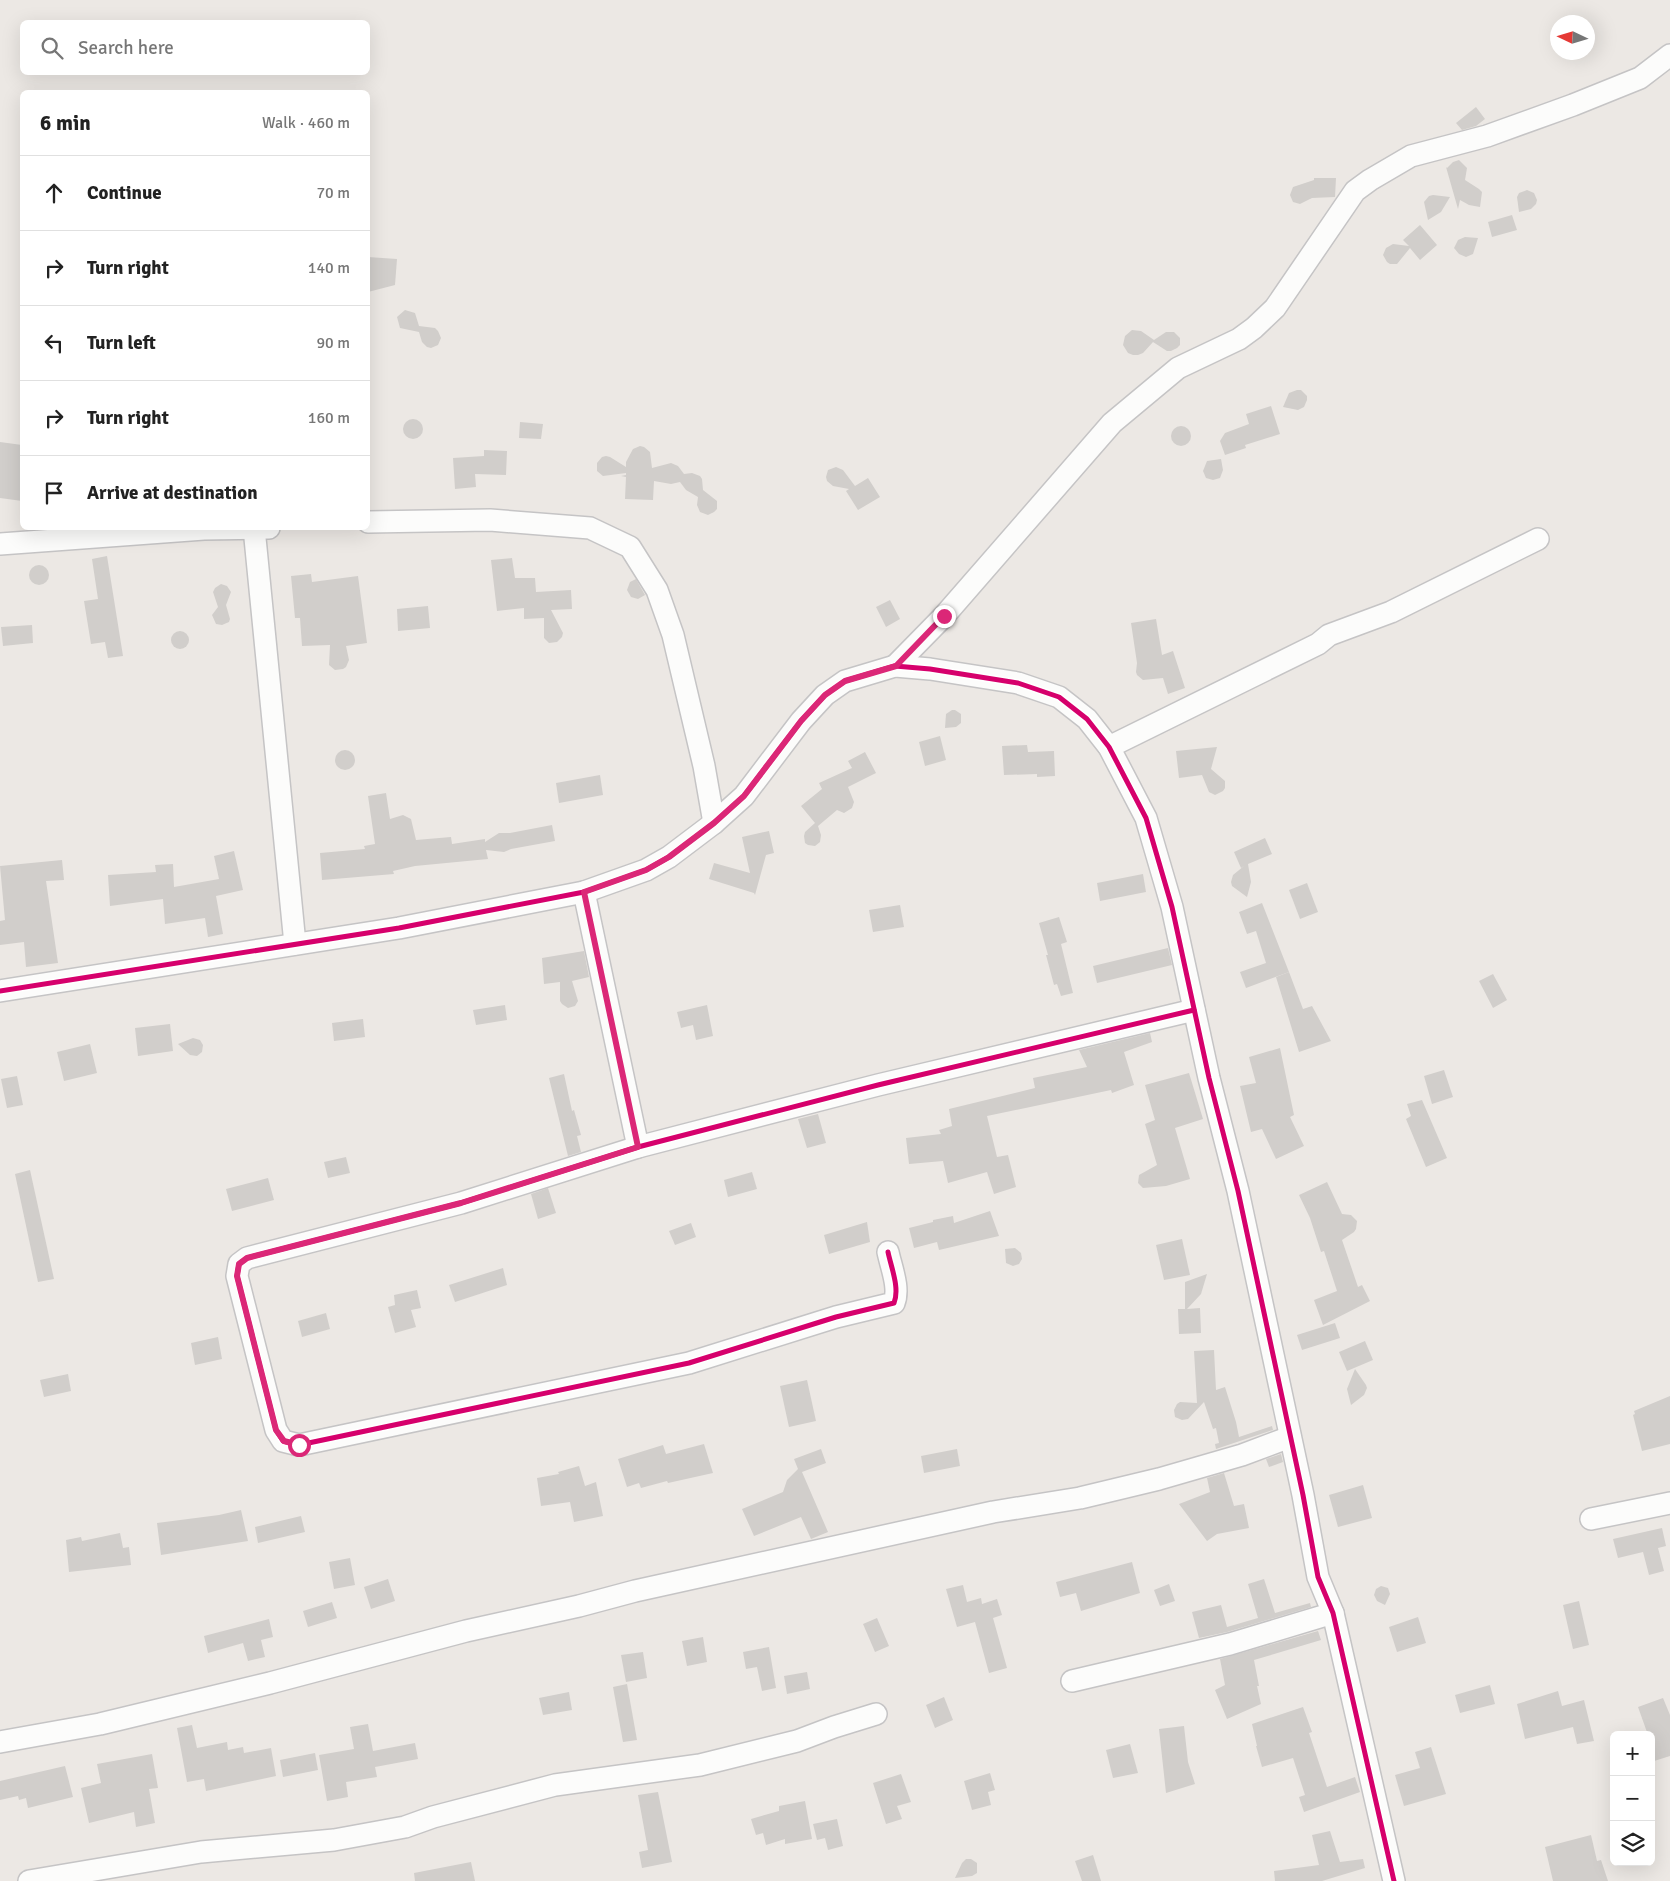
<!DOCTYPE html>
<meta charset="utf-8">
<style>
:root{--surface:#fff;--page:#f2f2f2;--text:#222;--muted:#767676;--line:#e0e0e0}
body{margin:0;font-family:Signika,sans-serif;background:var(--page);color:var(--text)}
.controls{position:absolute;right:15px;bottom:15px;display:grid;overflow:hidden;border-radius:8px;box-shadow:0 5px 20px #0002}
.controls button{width:45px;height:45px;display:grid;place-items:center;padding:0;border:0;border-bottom:1px solid var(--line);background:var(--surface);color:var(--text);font:25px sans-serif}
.compass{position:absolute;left:1550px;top:15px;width:45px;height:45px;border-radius:50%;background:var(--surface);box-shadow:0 5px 20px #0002;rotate:274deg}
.stop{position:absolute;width:15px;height:15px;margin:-11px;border:4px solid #db2777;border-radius:50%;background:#fff}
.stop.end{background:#db2777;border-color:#fff;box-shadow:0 1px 5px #0008}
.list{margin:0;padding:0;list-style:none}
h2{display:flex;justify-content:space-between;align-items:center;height:65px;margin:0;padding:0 20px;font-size:21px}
h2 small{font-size:16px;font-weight:400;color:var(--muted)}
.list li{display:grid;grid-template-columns:32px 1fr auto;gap:15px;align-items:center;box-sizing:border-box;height:75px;padding:0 20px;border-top:1px solid var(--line)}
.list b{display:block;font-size:19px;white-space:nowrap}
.list em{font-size:16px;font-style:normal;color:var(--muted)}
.icon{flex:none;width:28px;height:28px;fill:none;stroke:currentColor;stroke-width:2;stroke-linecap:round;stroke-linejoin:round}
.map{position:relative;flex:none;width:1670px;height:1881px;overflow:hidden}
.search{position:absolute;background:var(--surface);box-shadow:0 5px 20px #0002;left:20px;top:20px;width:350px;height:55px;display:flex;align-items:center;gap:12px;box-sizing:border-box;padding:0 18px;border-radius:8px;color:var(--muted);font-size:19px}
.panel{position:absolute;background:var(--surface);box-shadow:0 5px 20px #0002;left:20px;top:90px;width:350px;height:440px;border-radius:8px}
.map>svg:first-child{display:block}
.building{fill:#d1cecb}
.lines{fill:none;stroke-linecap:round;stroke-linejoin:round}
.street-casing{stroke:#c5c4c5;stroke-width:24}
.street{stroke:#fcfcfb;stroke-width:21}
.cycleway-casing{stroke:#fff;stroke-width:8}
.cycleway{stroke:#d6006c;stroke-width:5}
.route{stroke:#db2777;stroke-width:6}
</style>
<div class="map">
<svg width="1670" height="1881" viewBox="0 0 1670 1881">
<rect width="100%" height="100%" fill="#ece8e4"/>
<g class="building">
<polygon points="1476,107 1485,119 1476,126 1462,130 1456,123"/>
<polygon points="1459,160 1467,168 1465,180 1479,189 1482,192 1480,207 1469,205 1460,200 1458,209 1446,167 1447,168 1453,162"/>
<polygon points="1314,178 1336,178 1335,197 1312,198 1300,204 1293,202 1290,195 1293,187 1314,180"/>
<polygon points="1527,190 1534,193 1537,200 1536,204 1531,209 1519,212 1517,197 1519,193"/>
<polygon points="1433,195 1450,197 1441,212 1428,220 1424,202 1429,196"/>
<polygon points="1512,215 1517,230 1492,237 1488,222"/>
<polygon points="1420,225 1437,245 1420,260 1410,248 1397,264 1390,264 1387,262 1383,255 1386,248 1393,244 1409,246 1403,240"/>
<polygon points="1465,237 1478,238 1473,254 1466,257 1459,254 1454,248 1458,240"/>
<polygon points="368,257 397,259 395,285 368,292"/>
<polygon points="405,310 415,313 419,326 435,328 438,331 441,338 438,345 431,348 427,347 422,342 419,332 400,328 397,317"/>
<polygon points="1132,330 1141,331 1154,340 1166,332 1174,332 1180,338 1180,345 1177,348 1171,351 1167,351 1153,342 1143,353 1138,355 1133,355 1128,353 1123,345 1125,336"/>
<polygon points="1297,390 1301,390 1307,396 1307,400 1304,407 1298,410 1283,407 1289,393"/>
<polygon points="1271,406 1280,434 1245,445 1246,448 1225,455 1220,441 1225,433 1249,424 1246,414"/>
<circle cx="413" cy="429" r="10"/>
<polygon points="520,422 543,424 541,439 519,438"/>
<circle cx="1181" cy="436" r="10"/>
<polygon points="0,442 22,445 22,501 0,498"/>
<polygon points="640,446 644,447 650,452 652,468 671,463 678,466 684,474 692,473 700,476 702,479 703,490 717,501 717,509 714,512 708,515 700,512 697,505 698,497 686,490 680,482 671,484 654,481 653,500 625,499 626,477 621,476 626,475 626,473 603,476 597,471 597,463 602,457 606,456 610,457 626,467 626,462 633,449"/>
<polygon points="484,450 507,451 506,475 475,474 476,487 455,489 453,458 484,456"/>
<polygon points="1221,459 1223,470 1220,478 1213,480 1206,478 1203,471 1207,461"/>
<polygon points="836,467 843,470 855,486 868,478 880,497 858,510 846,491 849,489 833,486 827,481 826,477 828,470"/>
<polygon points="107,556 123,656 108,658 105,642 91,644 84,601 98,599 92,559"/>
<polygon points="512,558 515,578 535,578 536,592 571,590 572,609 551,610 563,633 562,637 557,642 549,643 544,638 544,618 524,619 524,608 497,611 491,560"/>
<circle cx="39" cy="575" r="10"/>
<polygon points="311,574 312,582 358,576 367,643 346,646 349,660 346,667 343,669 335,670 329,665 330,645 302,646 300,618 295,618 291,576"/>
<polygon points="636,579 645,595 638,599 631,597 627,590 630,582"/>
<polygon points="221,584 227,586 231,592 226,605 230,619 229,622 222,625 216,624 212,615 218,607 213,592 215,588"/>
<polygon points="890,600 900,619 886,627 876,607"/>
<polygon points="428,606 430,628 398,631 397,609"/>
<polygon points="1156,619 1162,655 1173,651 1185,688 1168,694 1163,678 1143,680 1137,675 1136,672 1137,663 1131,623"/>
<polygon points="32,625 33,643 3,646 1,627"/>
<circle cx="180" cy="640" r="9"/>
<polygon points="952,710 955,710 961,714 961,723 956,727 945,728 946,714"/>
<polygon points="940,736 946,760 925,766 919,742"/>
<polygon points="1027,745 1028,752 1054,751 1055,776 1037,777 1037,774 1004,775 1002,746"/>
<polygon points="1217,747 1211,769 1225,781 1225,788 1223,791 1215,795 1209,792 1202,775 1179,778 1176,751"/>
<circle cx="345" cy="760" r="10"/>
<polygon points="865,752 876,773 848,787 854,802 852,808 844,813 837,810 818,826 821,835 820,842 815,846 808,845 805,843 804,836 805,832 815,823 801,806 822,789 819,783 852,768 848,761"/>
<polygon points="600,775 603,795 559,803 556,783"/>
<polygon points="386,793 390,819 403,815 411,819 416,840 451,837 452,844 485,839 485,842 499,833 510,833 552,825 555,841 511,849 504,852 486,850 488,859 415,866 393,871 394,874 322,880 320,853 365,849 364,846 375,844 368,796"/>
<polygon points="769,831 774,853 766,855 755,895 754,893 709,879 714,863 750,873 742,837"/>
<polygon points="1265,838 1272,854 1248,864 1251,882 1247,897 1232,886 1231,882 1233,875 1244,866 1241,868 1234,852"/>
<polygon points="234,851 243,890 216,896 223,934 208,937 205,918 165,924 163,899 110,906 108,875 156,872 155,865 173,864 174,887 219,879 214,856"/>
<polygon points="62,860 64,880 46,881 58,963 26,967 24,942 0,945 0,921 5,920 0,866"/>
<polygon points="1143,874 1146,892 1100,901 1097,883"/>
<polygon points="1307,883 1318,912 1300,919 1289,890"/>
<polygon points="1262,903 1289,972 1246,988 1240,972 1266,963 1256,931 1247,934 1239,912"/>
<polygon points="900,905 904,927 873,932 869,910"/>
<polygon points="1059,917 1067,942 1061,944 1073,993 1061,996 1057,984 1054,985 1046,955 1048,955 1039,923"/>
<polygon points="1168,948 1172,965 1097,983 1093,966"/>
<polygon points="584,951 589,977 572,981 578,1001 575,1006 568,1008 562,1004 560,1001 560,982 544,984 542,958"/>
<polygon points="1289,972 1303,1009 1312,1006 1331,1041 1299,1052 1276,977"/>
<polygon points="1493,974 1507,1000 1493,1008 1479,981"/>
<polygon points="505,1005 507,1020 476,1025 473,1010"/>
<polygon points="707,1005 713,1036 696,1040 693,1025 681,1028 677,1012"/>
<polygon points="363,1019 365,1037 334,1041 332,1023"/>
<polygon points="170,1024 173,1051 138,1056 135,1028"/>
<polygon points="1150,1033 1152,1042 1124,1052 1134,1085 1112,1093 1111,1090 987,1116 997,1157 1008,1155 1016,1187 994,1194 987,1172 948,1183 943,1161 909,1164 906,1138 941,1134 939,1130 952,1126 949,1109 1035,1088 1033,1078 1087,1067 1079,1050"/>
<polygon points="193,1038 200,1040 203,1045 202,1052 197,1056 190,1055 178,1044"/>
<polygon points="90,1044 97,1073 64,1081 57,1052"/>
<polygon points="1280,1048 1294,1115 1290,1117 1304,1146 1276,1159 1262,1129 1251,1132 1240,1086 1256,1083 1249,1057"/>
<polygon points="1444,1070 1453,1097 1432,1104 1424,1076"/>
<polygon points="1189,1073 1203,1119 1175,1128 1190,1179 1166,1186 1143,1188 1138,1183 1139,1175 1157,1165 1145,1124 1155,1120 1145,1085"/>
<polygon points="564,1074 572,1111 574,1110 581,1135 577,1136 581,1152 568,1156 549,1078"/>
<polygon points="17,1076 23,1105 7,1108 1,1079"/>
<polygon points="1422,1100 1447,1158 1426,1167 1406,1119 1411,1116 1407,1104"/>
<polygon points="818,1114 826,1143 807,1148 798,1119"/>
<polygon points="346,1157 350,1173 328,1178 324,1162"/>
<polygon points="30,1170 54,1279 38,1282 15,1174"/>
<polygon points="752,1172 757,1189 728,1197 724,1180"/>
<polygon points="268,1178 274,1200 232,1211 226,1189"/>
<polygon points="1327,1182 1342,1214 1351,1215 1357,1221 1356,1229 1354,1232 1342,1240 1358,1287 1362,1285 1370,1301 1323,1325 1314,1300 1337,1291 1324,1251 1321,1252 1310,1218 1299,1195"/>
<polygon points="548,1188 556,1213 538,1219 531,1194"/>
<polygon points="990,1211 999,1236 939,1250 937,1242 914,1248 909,1228 933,1222 933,1220 953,1216 954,1223"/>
<polygon points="867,1222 870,1242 829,1254 824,1235"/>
<polygon points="691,1223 696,1237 675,1245 669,1231"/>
<polygon points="1182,1239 1190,1275 1164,1280 1156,1245"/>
<polygon points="1015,1248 1021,1253 1022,1259 1019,1264 1013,1266 1006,1263 1005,1249"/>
<polygon points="503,1268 507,1285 455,1302 449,1285"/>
<polygon points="1207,1274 1201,1294 1187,1309 1200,1308 1201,1333 1179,1334 1178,1309 1185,1309 1185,1282"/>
<polygon points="417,1290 421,1308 411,1310 416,1327 395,1333 388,1307 395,1305 394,1295"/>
<polygon points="326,1313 330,1329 302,1337 298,1321"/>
<polygon points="1335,1323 1340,1338 1302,1350 1297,1335"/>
<polygon points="218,1337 222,1359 195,1365 191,1343"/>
<polygon points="1365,1341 1373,1360 1347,1371 1339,1352"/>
<polygon points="1214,1350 1216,1390 1225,1387 1236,1422 1239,1437 1272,1426 1273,1430 1216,1449 1215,1444 1219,1443 1216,1428 1213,1429 1204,1402 1188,1419 1182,1420 1175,1417 1174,1410 1177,1404 1180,1402 1197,1403 1194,1351"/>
<polygon points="1355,1369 1366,1385 1367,1388 1364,1395 1351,1405 1347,1389"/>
<polygon points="68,1374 71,1391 44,1397 40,1380"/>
<polygon points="807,1380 816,1421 789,1427 780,1386"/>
<polygon points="1670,1396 1670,1444 1642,1451 1633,1415 1635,1414 1634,1411"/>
<polygon points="704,1444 713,1473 668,1483 667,1481 641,1488 639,1483 627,1487 618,1459 663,1445 666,1454"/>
<polygon points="821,1449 826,1463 802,1472 828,1532 811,1539 801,1517 754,1536 742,1509 783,1492 787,1480 798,1469 794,1459"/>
<polygon points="957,1449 960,1466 924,1473 921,1456"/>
<polygon points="1281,1454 1283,1462 1269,1467 1266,1459"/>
<polygon points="579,1466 585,1486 596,1482 603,1516 574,1522 570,1502 541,1506 537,1478 559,1474 558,1472"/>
<polygon points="1224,1473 1234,1506 1244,1504 1249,1528 1217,1534 1207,1541 1179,1504 1210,1492 1207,1478"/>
<polygon points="1363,1485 1372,1518 1338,1527 1329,1495"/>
<polygon points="241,1510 248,1541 161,1555 157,1523 219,1515"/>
<polygon points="301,1516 305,1532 258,1543 255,1527"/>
<polygon points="1662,1528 1666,1546 1658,1548 1664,1571 1649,1575 1643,1552 1618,1558 1613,1539"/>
<polygon points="120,1533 123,1548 129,1547 131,1565 69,1572 66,1540 81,1537 82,1541"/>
<polygon points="350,1558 355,1585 334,1589 329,1562"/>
<polygon points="1132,1562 1140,1593 1081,1611 1076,1593 1060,1597 1056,1582"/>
<polygon points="388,1579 395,1601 371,1609 364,1587"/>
<polygon points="1264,1579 1275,1613 1310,1603 1311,1607 1227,1632 1199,1638 1192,1612 1221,1605 1227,1627 1258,1618 1248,1584"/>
<polygon points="1169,1584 1175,1601 1160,1606 1154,1590"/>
<polygon points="963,1585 967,1602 981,1598 982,1604 997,1599 1002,1615 993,1618 1007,1668 989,1673 975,1622 957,1627 946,1589"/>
<polygon points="1381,1586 1388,1588 1390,1594 1385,1605 1377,1601 1374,1595 1376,1589"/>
<polygon points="1579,1601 1589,1645 1573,1649 1563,1605"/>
<polygon points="332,1602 337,1618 308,1627 303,1611"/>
<polygon points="1418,1617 1426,1643 1397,1652 1389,1627"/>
<polygon points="877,1618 889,1646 875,1652 863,1624"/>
<polygon points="269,1619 273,1637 261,1640 265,1657 248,1661 243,1643 208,1653 204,1636"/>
<polygon points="1318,1631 1321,1640 1254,1660 1259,1686 1257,1686 1261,1704 1227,1719 1215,1690 1225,1685 1220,1659"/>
<polygon points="703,1637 707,1662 687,1666 682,1641"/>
<polygon points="769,1647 776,1688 762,1691 757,1667 746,1669 743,1652"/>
<polygon points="643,1652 647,1678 626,1682 621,1655"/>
<polygon points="807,1672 810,1689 787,1694 784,1676"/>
<polygon points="627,1684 637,1740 623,1742 613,1687"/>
<polygon points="1490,1685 1495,1704 1460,1713 1455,1695"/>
<polygon points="1558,1691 1562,1706 1584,1700 1594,1741 1577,1744 1573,1727 1525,1739 1517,1704"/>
<polygon points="569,1692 572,1710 543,1715 539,1698"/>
<polygon points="944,1697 953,1720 935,1728 926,1705"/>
<polygon points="1663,1698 1670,1715 1670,1756 1651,1762 1651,1735 1648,1735 1638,1707"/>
<polygon points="1303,1707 1312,1732 1309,1733 1327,1787 1355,1777 1360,1792 1304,1812 1299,1797 1305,1795 1293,1758 1262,1767 1256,1746 1257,1746 1252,1724"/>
<polygon points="368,1724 373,1751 415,1743 418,1759 375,1767 377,1777 346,1782 348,1797 327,1801 319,1755 354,1749 350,1727"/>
<polygon points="192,1725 197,1748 227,1742 228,1750 243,1747 244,1753 271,1748 276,1776 206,1791 204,1779 187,1782 177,1728"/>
<polygon points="1184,1726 1188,1762 1195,1784 1166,1793 1159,1729"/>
<polygon points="1130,1744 1138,1773 1113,1778 1106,1750"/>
<polygon points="1431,1747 1446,1794 1404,1806 1395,1775 1420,1768 1415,1752"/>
<polygon points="315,1753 318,1770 283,1777 280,1760"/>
<polygon points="152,1754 158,1788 149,1789 155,1823 136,1827 134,1812 89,1823 81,1788 101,1783 97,1764"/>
<polygon points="65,1766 73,1797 28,1808 26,1798 19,1800 18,1796 0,1800 0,1781"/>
<polygon points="990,1773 995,1790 988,1792 991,1805 972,1810 964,1781"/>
<polygon points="901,1774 911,1802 897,1806 902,1819 886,1824 873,1783"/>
<polygon points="658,1792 672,1862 642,1868 639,1852 648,1850 638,1795"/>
<polygon points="805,1801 812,1839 785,1844 785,1839 766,1845 763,1833 756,1835 751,1819 779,1811 779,1806"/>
<polygon points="837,1819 843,1846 828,1850 825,1838 817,1840 813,1824"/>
<polygon points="1330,1831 1340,1862 1363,1859 1365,1868 1322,1881 1275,1881 1274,1871 1319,1865 1312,1835"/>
<polygon points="1591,1835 1597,1861 1601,1860 1608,1881 1553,1881 1545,1847"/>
<polygon points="1093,1855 1101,1881 1082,1881 1075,1861"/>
<polygon points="966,1859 971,1859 977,1863 977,1873 972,1876 955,1878 962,1863"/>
<polygon points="471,1862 475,1881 415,1881 414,1873"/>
</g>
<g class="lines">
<defs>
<g id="street">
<polyline points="368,522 490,520 590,528 630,547 657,590 673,635 704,766 714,823"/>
<polyline points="254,528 295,944"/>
<polyline points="0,544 204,529 269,528"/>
<polyline points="895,666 944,616 1112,423 1178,368 1239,339 1254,328 1275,308 1355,191 1370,180 1411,156 1487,136 1573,105 1640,78 1670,55"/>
<polyline points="1109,747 1318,644 1329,635 1391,612 1538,539"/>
<polyline points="584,892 638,1147"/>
<polyline points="0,991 399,928 584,892 646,870 669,857 714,823 744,796 801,721 825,695 845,681 895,666 930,669 1018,683 1059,697 1087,719 1109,747 1146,818 1172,907 1209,1078 1238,1191 1303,1495 1318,1577 1333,1613 1394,1881"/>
<path d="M888,1252C891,1267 900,1288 894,1303L836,1317L689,1363L299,1445L283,1441L276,1430L237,1276L239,1264L247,1258L461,1203L638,1147L878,1085L1194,1010"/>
<polyline points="1591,1519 1670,1503"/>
<polyline points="1072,1681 1230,1644 1333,1613"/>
<polyline points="0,1742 100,1724 270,1683 466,1631 579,1606 635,1591 993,1512 1080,1498 1159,1479 1242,1455 1290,1437"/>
<polyline points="29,1881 201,1852 334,1840 405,1827 433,1817 555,1785 700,1765 797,1741 834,1727 876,1714"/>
</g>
</defs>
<use href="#street" class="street-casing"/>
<use href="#street" class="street"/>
<defs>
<g id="cycleway">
<polyline points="0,991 399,928 584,892 646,870 669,857 714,823 744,796 801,721 825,695 845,681 895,666 930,669 1018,683 1059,697 1087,719 1109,747 1146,818 1172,907 1209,1078 1238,1191 1303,1495 1318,1577 1333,1613 1394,1881"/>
<path d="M888,1252C891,1267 900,1288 894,1303L836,1317L689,1363L299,1445L283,1441L276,1430L237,1276L239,1264L247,1258L461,1203L638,1147L878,1085L1194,1010"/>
</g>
</defs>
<use href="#cycleway" class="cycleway-casing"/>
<use href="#cycleway" class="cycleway"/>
</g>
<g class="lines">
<polyline class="route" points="299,1445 284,1441 276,1430 237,1276 239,1264 247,1258 461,1203 638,1147 584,892 646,870 669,857 714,823 744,796 801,721 825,695 845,681 896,666 944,616"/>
</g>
</svg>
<div class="controls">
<button>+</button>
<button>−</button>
<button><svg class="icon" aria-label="layers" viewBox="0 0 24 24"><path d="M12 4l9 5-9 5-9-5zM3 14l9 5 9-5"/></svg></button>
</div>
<svg class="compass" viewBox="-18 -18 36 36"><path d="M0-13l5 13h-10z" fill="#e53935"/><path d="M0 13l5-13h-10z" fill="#767676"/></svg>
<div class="stop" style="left:299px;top:1445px"></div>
<div class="stop end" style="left:944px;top:616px"></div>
<div class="search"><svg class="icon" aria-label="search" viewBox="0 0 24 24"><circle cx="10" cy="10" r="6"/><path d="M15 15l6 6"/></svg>Search here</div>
<section class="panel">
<h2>6 min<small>Walk · 460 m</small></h2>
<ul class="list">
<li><svg class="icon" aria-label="ahead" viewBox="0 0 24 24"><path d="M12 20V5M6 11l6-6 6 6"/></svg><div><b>Continue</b></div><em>70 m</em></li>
<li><svg class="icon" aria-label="right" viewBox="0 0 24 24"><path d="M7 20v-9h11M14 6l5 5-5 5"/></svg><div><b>Turn right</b></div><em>140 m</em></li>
<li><svg class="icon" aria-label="left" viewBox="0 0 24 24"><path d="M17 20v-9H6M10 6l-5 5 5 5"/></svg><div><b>Turn left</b></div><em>90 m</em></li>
<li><svg class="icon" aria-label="right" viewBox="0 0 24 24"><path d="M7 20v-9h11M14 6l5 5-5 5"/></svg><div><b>Turn right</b></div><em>160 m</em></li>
<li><svg class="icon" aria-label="arrive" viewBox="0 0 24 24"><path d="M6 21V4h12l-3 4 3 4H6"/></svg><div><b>Arrive at destination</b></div></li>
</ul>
</section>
</div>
